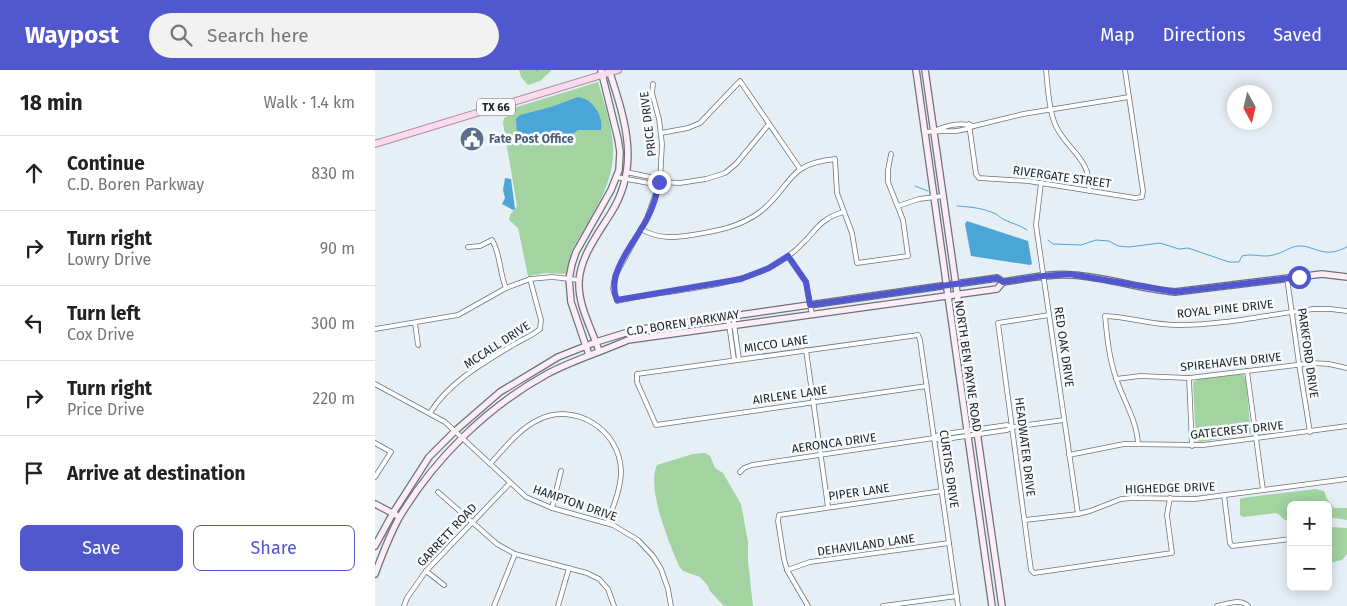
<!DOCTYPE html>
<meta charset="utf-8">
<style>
:root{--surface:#fff;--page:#f2f2f2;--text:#222;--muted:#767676;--line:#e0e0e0;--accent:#5158ce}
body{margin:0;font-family:"Fira Sans",sans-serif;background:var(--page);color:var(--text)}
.controls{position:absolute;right:15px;bottom:15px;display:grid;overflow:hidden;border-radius:8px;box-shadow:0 2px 12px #0003}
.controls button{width:45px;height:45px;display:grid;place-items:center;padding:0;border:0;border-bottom:1px solid var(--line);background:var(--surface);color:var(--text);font:25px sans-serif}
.compass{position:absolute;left:852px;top:15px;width:45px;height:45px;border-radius:50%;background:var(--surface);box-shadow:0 2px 12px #0003;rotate:172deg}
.stop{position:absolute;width:15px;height:15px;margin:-11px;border:4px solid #5158ce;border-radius:50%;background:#fff}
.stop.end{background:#5158ce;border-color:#fff;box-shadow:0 1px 5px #0008}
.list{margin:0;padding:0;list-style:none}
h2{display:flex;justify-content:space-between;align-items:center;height:65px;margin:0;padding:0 20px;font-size:21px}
h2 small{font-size:16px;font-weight:400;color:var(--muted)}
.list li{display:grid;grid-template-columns:32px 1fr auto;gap:15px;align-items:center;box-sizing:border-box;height:75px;padding:0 20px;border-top:1px solid var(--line)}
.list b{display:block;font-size:19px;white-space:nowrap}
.list p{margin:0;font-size:16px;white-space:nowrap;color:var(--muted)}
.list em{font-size:16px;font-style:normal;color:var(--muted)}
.actions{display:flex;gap:10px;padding:15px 20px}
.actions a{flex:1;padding:11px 0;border:1px solid var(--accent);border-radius:8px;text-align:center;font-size:18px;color:var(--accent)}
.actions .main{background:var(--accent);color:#fff}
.icon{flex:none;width:28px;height:28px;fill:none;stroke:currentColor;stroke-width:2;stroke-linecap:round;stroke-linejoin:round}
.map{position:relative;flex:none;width:972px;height:536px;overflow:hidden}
header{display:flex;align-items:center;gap:30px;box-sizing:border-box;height:70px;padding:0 25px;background:var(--accent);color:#fff}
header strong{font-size:24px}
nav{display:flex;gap:28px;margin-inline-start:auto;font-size:18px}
.search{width:350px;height:45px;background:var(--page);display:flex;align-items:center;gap:12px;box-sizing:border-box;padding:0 18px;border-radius:28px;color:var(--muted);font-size:19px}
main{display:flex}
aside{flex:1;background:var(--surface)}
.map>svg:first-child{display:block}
.green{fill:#a3d3a1}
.water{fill:#4ca5d7}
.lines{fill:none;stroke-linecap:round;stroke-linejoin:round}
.stream{stroke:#4ca5d7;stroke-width:1}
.street-casing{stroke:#6c737a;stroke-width:5.5}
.secondary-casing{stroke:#6c737a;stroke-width:8}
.primary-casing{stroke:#ac8ba0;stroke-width:8}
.street{stroke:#fff;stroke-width:4}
.secondary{stroke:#fdedf7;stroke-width:5.5}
.primary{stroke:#fbdbee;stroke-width:6}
.route{stroke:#5158ce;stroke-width:6}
.labels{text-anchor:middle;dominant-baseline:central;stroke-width:5;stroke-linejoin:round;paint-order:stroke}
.shield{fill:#f7fbfe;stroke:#606366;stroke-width:1}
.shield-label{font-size:11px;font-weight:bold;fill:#1f2225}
.street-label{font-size:12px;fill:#1f2225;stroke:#f7fbfe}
.service-label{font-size:12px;font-weight:bold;fill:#4e5e75;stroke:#f7fbfe;text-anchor:start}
</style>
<header>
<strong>Waypost</strong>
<div class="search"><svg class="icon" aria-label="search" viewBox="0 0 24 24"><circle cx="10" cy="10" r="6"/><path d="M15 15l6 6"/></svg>Search here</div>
<nav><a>Map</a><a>Directions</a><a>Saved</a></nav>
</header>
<main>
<aside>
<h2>18 min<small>Walk · 1.4 km</small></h2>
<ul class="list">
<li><svg class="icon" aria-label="ahead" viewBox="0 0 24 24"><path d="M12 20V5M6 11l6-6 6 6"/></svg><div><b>Continue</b><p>C.D. Boren Parkway</p></div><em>830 m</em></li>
<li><svg class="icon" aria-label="right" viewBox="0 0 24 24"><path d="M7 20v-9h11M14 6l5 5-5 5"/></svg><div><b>Turn right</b><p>Lowry Drive</p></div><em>90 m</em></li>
<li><svg class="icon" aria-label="left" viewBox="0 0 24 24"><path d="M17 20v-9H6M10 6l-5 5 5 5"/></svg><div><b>Turn left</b><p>Cox Drive</p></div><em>300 m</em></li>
<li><svg class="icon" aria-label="right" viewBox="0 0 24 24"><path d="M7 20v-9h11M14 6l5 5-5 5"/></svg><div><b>Turn right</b><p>Price Drive</p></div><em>220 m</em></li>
<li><svg class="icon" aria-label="arrive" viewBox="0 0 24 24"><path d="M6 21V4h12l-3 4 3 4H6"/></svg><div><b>Arrive at destination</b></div></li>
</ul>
<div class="actions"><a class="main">Save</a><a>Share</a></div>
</aside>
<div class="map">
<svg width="972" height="536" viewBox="0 0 972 536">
<rect width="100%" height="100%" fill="#e6eef6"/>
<g class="green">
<polygon points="144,0 176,0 176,1 165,11 153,15 146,7"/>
<path d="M223,12C241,71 248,93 215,149L214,154L211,156L197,180L191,204L171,203L153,206L143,158L134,150L135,145L142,136L128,53L129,48L133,46L132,40Z"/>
<polygon points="868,304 871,311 876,364 825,372 821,371 818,312 824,309"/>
<path d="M330,383L335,386L340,398L348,403L366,434L373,472V491L378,536H349L335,521L333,516L325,507L308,501L304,496C294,472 271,418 282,395L318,384Z"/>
<polygon points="940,419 949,421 952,429 959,438 972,438 972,450 953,447 953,435 916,435 916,450 910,450 903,444 900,443 868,447 865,445 865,429 867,428"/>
<polygon points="954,457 972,458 972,484 967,490 955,493 953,493"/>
</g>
<g class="water">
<path d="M203,27C217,28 229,46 226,60H203L190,69L186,70L169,68L153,71L146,70L142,66L141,49L145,45L176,37Z"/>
<polygon points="130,108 136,109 140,139 138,140 127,134 130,128 128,120"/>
<polygon points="592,151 653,171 657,194 655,195 596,186 590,154"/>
</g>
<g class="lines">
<g class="stream">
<polyline points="161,0 162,1"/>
<polyline points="540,116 553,121"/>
<path d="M582,136C596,137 608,138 621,144C624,146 627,149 630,150C638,154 645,155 652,160"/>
<path d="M673,170L678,174L706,175L721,170L734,171L743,176L754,177L785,173L804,179L813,178L854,192H864L867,186C878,183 888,188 898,185C909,183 916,175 927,176C931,176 935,178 939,179C953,184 959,183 972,177"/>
</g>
<defs>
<g id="street">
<path d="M671,0C673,17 673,37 680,54C690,79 717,88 714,121"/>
<path d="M278,14L277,23L284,49L287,74L285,112L272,148L240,206L238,219L242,231C289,220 348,219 392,199C406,192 419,183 429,172C437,165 442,155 451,150C456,146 462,144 468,142"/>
<polyline points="594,54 601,104 604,108 653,111 760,128 767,127 768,121 750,0"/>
<polyline points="599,56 648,44 754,27"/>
<path d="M550,62C568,60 583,64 599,56C584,52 573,55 559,61"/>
<polyline points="286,63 313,58 325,53 365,11 425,99"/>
<polyline points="251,102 280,108 285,112"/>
<polyline points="241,107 279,114 285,112 305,113 331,109 350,103 361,94 394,54"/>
<polyline points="666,113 661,155 703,444"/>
<polyline points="523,136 544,129 568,126"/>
<path d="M266,159C283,169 298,168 317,165C342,161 365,157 385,142C418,116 410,94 460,89L462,123L477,163L482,193L533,186L528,150L513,112V100L516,84"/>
<path d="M93,177L105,176L117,170C126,185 124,202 131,218"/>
<polyline points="413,186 431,212 437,245"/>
<polyline points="912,208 924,294 935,362"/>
<polyline points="674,245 623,253 656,500 659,503 797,483 792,445 795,428"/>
<polyline points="358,246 364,289"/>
<polyline points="353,247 359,290"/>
<polyline points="40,253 43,275"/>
<polyline points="0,259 83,245 131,218 155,209 177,207 204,210"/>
<polyline points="431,280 453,437"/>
<polyline points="872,301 888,420"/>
<polyline points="814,308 817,376"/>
<polyline points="741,309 765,306 814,308 938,293 954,294 972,298"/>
<polyline points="0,314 70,352 151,427 177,438 238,455 263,470 278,486 286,499 293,519 296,536"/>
<polyline points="552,316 281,355 262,312 262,304 543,265 545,270 583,536"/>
<path d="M55,343C73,313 108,293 138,275C146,270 157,266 165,259L166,250L155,209"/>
<polyline points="559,368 563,365 632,355 637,357"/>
<polyline points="0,373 16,382 0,407"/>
<path d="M763,374C762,350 748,330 741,308C734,288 732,267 730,246C756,247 780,256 806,255C850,255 895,244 939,239H955L972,241"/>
<polyline points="694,385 749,374 828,375 972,356"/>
<path d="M115,394C129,379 144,359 163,350C200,331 245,360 246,401C246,419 238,437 232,453"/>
<polyline points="365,402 369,398 377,395 559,368 564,370 632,360 638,357 689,350"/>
<polyline points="63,422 122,474 140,484 212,503 224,509 233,519 239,536"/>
<polyline points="849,425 855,473 857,476 916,469"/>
<polyline points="177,438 186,401"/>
<polyline points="650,450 703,444 715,441 746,429 757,428 820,429 972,409"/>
<polyline points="412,500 435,492 574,473"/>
<polyline points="51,501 69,515"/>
<polyline points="29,536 32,528 51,501 135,413"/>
<polyline points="119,536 140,484"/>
<polyline points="183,536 194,498"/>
<polyline points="433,536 412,500 409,489 403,451 404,445 567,421"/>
<polyline points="508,536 582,526"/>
<path d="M842,536C852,534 866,528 873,536"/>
</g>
<g id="secondary">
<polyline points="541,0 617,536"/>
<polyline points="550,0 627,536"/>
<path d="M224,281C217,259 203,236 204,212C205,187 223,164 236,143C266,95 250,50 234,0"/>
<polyline points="214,285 196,232 194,209 197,194 201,182 236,120 244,100 245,82 243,69 226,0"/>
<polyline points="0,434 21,445"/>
<polyline points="0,476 18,443 54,387 80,361 125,322 183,287 221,272 260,260 622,208 628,212"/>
<path d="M0,504C7,485 14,466 24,448C59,389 112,337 172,304C198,290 226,282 253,270L622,219L628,212C650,209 674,203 697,205C732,207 765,219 800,222L947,204L972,207"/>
</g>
<polyline id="primary" points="0,74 243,0"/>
</defs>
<use href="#street" class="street-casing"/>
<use href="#secondary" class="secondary-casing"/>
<use href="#primary" class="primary-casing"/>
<use href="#street" class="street"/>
<use href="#secondary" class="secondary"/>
<use href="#primary" class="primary"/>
</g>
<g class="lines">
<path class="route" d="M284,112C282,125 278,137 272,149C260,172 230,204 242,230L366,209L394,198L413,186L431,212L435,235L622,208L628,212L668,206L695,204L800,222L924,207"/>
</g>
<defs>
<symbol id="civic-disc" viewBox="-11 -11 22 22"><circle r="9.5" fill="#5c6f8a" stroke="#f7fbfe"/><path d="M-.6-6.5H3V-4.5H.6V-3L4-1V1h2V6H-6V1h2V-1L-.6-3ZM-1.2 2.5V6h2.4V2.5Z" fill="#fff"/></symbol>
</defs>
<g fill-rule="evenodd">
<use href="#civic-disc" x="83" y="55" width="28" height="28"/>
</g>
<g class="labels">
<rect class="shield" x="102" y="28.5" width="38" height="17" rx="4"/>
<g class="shield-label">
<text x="121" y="37">TX 66</text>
</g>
<g class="street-label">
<text transform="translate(273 54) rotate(-97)">PRICE DRIVE</text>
<text transform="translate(687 107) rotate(8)">RIVERGATE STREET</text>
<text transform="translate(850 239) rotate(-6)">ROYAL PINE DRIVE</text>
<text transform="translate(308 253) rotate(-9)">C.D. BOREN PARKWAY</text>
<text transform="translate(401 274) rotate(-8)">MICCO LANE</text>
<text transform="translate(122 275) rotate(-33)">MCCALL DRIVE</text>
<text transform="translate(689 277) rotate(82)">RED OAK DRIVE</text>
<text transform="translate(933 283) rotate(82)">PARKFORD DRIVE</text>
<text transform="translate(856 292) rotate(-6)">SPIREHAVEN DRIVE</text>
<text transform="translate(593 296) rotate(82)">NORTH BEN PAYNE ROAD</text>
<text transform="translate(415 325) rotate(-8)">AIRLENE LANE</text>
<text transform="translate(862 360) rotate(-6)">GATECREST DRIVE</text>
<text transform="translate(459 373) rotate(-8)">AERONCA DRIVE</text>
<text transform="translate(650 377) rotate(83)">HEADWATER DRIVE</text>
<text transform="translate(574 399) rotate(82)">CURTISS DRIVE</text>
<text transform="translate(795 418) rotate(-2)">HIGHEDGE DRIVE</text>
<text transform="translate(484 422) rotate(-8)">PIPER LANE</text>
<text transform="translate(200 433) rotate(19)">HAMPTON DRIVE</text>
<text transform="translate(72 465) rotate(-47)">GARRETT ROAD</text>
<text transform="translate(491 475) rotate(-8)">DEHAVILAND LANE</text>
</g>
<g class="service-label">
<text x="114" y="69">Fate Post Office</text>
</g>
</g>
</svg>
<div class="controls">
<button>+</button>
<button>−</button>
</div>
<svg class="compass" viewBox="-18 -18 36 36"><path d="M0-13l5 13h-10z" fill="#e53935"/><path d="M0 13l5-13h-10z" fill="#767676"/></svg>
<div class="stop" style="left:924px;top:207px"></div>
<div class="stop end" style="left:284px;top:112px"></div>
</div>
</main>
